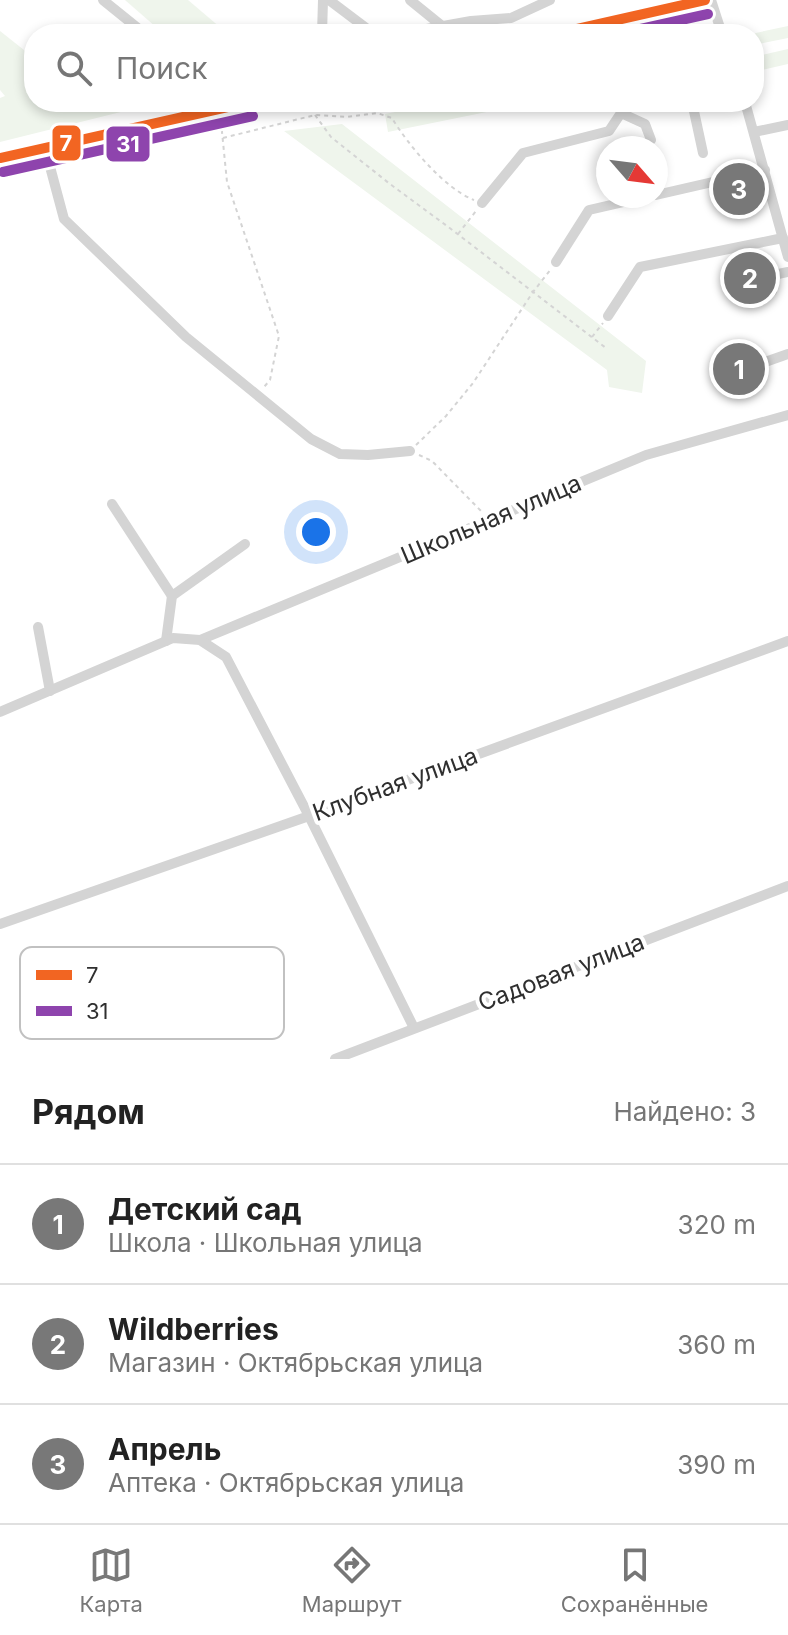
<!DOCTYPE html>
<html lang="ru">
<meta charset="utf-8">
<style>
:root{--surface:#fff;--page:#f2f2f2;--text:#222;--muted:#767676;--line:#e0e0e0;--accent:#787878}
body{margin:0;font-family:Inter,sans-serif;background:var(--page);color:var(--text)}
.compass{position:absolute;left:596px;top:136px;width:72px;height:72px;border-radius:50%;background:var(--surface);box-shadow:0 4px 12px #0003;rotate:118deg}
.you{position:absolute;left:316px;top:532px;width:28px;height:28px;margin:-20px;border:6px solid #fff;border-radius:50%;background:#1a73e8;box-shadow:0 0 0 12px #1a73e833}
.badge{display:grid;place-items:center;width:52px;height:52px;border-radius:50%;background:var(--accent);color:#fff;font-size:26px;font-weight:700}
.pin{position:absolute;translate:-50% -50%;border:4px solid #fff;box-shadow:0 2px 8px #0006}
.list{margin:0;padding:0;list-style:none}
h2{display:flex;justify-content:space-between;align-items:center;height:104px;margin:0;padding:0 32px;font-size:34px}
h2 small{font-size:26px;font-weight:400;color:var(--muted)}
.list li{display:grid;grid-template-columns:52px 1fr auto;gap:24px;align-items:center;box-sizing:border-box;height:120px;padding:0 32px;border-top:2px solid var(--line)}
.list b{display:block;font-size:30px;white-space:nowrap}
.list p{margin:0;font-size:26px;white-space:nowrap;color:var(--muted)}
.list em{font-size:26px;font-style:normal;color:var(--muted)}
.icon{flex:none;width:44px;height:44px;fill:none;stroke:currentColor;stroke-width:2;stroke-linecap:round;stroke-linejoin:round}
.map{position:relative;flex:none;width:788px;height:1059px;overflow:hidden}
.search{position:absolute;background:var(--surface);box-shadow:0 4px 12px #0003;left:24px;right:24px;top:24px;height:88px;display:flex;align-items:center;gap:20px;box-sizing:border-box;padding:0 28px;border-radius:32px;color:var(--muted);font-size:30px}
.sheet{height:464px;background:var(--surface)}
nav{display:flex;justify-content:space-around;align-items:center;box-sizing:border-box;height:112px;border-top:2px solid var(--line);background:var(--surface);font-size:22px;color:var(--muted)}
nav a{display:grid;justify-items:center;gap:4px}
nav .on{color:var(--accent)}
.map>svg:first-child{display:block}
.green{fill:#eff5ec}
.lines{fill:none;stroke-linecap:round;stroke-linejoin:round}
.path{stroke:#d4d4d4;stroke-width:2;stroke-dasharray:4 4;stroke-linecap:butt}
.minor{stroke:#d4d4d4;stroke-width:10}
.major{stroke:#c7c7c7;stroke-width:14}
.bus-1-casing{stroke:#fff;stroke-width:16}
.bus-2-casing{stroke:#fff;stroke-width:16}
.bus-1{stroke:#f26522;stroke-width:10}
.bus-2{stroke:#8e44ad;stroke-width:10}
.labels{text-anchor:middle;dominant-baseline:central;stroke-width:8;stroke-linejoin:round;paint-order:stroke}
.street-label{font-size:24px;fill:#2f2f2f;stroke:#fff}
.key{fill:#fff;stroke:#c1c1c1;stroke-width:2}
.key-label{font-size:22px;fill:#2f2f2f}
.line-badge{stroke:#fff;stroke-width:3}
.badge-label{font-size:22px;text-anchor:middle;font-weight:bold;fill:#fff}
</style>
<div class="map">
<svg width="788" height="1059" viewBox="0 0 788 1059">
<rect width="100%" height="100%" fill="#fff"/>
<g class="green">
<polygon points="125,0 188,0 228,34 164,34"/>
<polygon points="788,26 788,38 754,45 754,34 751,34"/>
<polygon points="0,31 34,58 34,102 161,102 0,142 0,98 5,96 0,90"/>
<polygon points="788,49 788,64 754,72 754,57"/>
<polygon points="445,102 536,102 388,132 385,114"/>
<polygon points="342,124 646,361 642,393 609,387 607,370 284,131"/>
</g>
<g class="lines">
<g class="path">
<polyline points="315,115 331,137 390,184 451,229 606,348"/>
<polyline points="221,122 227,182 279,336 270,380 264,387"/>
<path d="M223,138L315,115L347,117L377,113L392,118C408,145 445,189 474,200"/>
<polyline points="458,234 476,211"/>
<polyline points="592,337 603,323"/>
<polyline points="416,445 446,416 473,383 533,292 551,269"/>
<polyline points="419,455 432,461 482,512"/>
</g>
<g class="minor">
<polyline points="103,0 145,34"/>
<polyline points="329,0 374,34"/>
<polyline points="410,0 442,26"/>
<polyline points="711,0 722,34"/>
<polyline points="322,34 323,0"/>
<polyline points="399,34 471,21 511,18 550,0"/>
<polyline points="692,102 703,153"/>
<polyline points="745,102 788,257"/>
<polyline points="754,132 788,125"/>
<polyline points="45,148 64,219 186,337 311,439 340,454 368,455 410,451"/>
<polyline points="656,195 765,170"/>
<polyline points="482,203 523,153 609,131 621,113 645,124 651,140"/>
<polyline points="556,262 589,210 650,196"/>
<polyline points="772,291 769,276 788,272"/>
<polyline points="608,316 640,267 783,238"/>
<polyline points="768,361 788,354"/>
<polyline points="112,504 172,596"/>
<polyline points="38,627 50,691"/>
<polyline points="200,640 646,455 788,415"/>
<polyline points="166,641 172,596 245,544"/>
<polyline points="0,712 173,638 200,640 226,657 309,816 414,1028"/>
<polyline points="0,924 309,816 788,641"/>
<polyline points="335,1059 788,886"/>
</g>
<g class="major">
<polyline points="555,34 705,0"/>
<polyline points="0,158 250,102"/>
</g>
<defs>
<g id="bus-1">
<polyline points="555,34 705,0"/>
<polyline points="0,158 250,102"/>
</g>
<g id="bus-2">
<polyline points="618,34 708,14"/>
<polyline points="3,172 253,116"/>
</g>
</defs>
<use href="#bus-1" class="bus-1-casing"/>
<use href="#bus-2" class="bus-2-casing"/>
<use href="#bus-1" class="bus-1"/>
<use href="#bus-2" class="bus-2"/>
</g>
<g class="labels">
<g class="street-label">
<text transform="translate(491 519) rotate(-23)">Школьная улица</text>
<text transform="translate(395 784) rotate(-20)">Клубная улица</text>
<text transform="translate(561 972) rotate(-21)">Садовая улица</text>
</g>
</g>
<rect x="20" y="947" width="264" height="92" rx="12" class="key"/>
<rect x="36" y="970" width="36" height="10" fill="#f26522"/>
<rect x="36" y="1006" width="36" height="10" fill="#8e44ad"/>
<g class="key-label">
<text x="86" y="983">7</text>
<text x="86" y="1019">31</text>
</g>
<g class="line-badge">
<rect x="51" y="124" width="31" height="38" rx="8" fill="#f26522"/>
<rect x="105" y="125" width="46" height="38" rx="8" fill="#8e44ad"/>
</g>
<g class="badge-label">
<text x="66" y="151">7</text>
<text x="128" y="152">31</text>
</g>
</svg>
<svg class="compass" viewBox="-18 -18 36 36"><path d="M0-13l5 13h-10z" fill="#e53935"/><path d="M0 13l5-13h-10z" fill="#767676"/></svg>
<div class="you"></div>
<div class="pin badge" style="left:739px;top:369px">1</div>
<div class="pin badge" style="left:750px;top:278px">2</div>
<div class="pin badge" style="left:739px;top:189px">3</div>
<div class="search"><svg class="icon" aria-label="search" viewBox="0 0 24 24"><circle cx="10" cy="10" r="6"/><path d="M15 15l6 6"/></svg>Поиск</div>
</div>
<section class="sheet">
<h2>Рядом<small>Найдено: 3</small></h2>
<ul class="list">
<li><span class="badge">1</span><div><b>Детский сад</b><p>Школа · Школьная улица</p></div><em>320 m</em></li>
<li><span class="badge">2</span><div><b>Wildberries</b><p>Магазин · Октябрьская улица</p></div><em>360 m</em></li>
<li><span class="badge">3</span><div><b>Апрель</b><p>Аптека · Октябрьская улица</p></div><em>390 m</em></li>
</ul>
</section>
<nav>
<a class="on"><svg class="icon" aria-label="map" viewBox="0 0 24 24"><path d="M3 6l6-2 6 2 6-2v14l-6 2-6-2-6 2zM9 4v14M15 6v14"/></svg>Карта</a>
<a><svg class="icon" aria-label="directions" viewBox="0 0 24 24"><path d="M12 3l9 9-9 9-9-9zM9 14v-3h6M13 9l2 2-2 2"/></svg>Маршрут</a>
<a><svg class="icon" aria-label="saved" viewBox="0 0 24 24"><path d="M7 4h10v16l-5-4-5 4z"/></svg>Сохранённые</a>
</nav>
